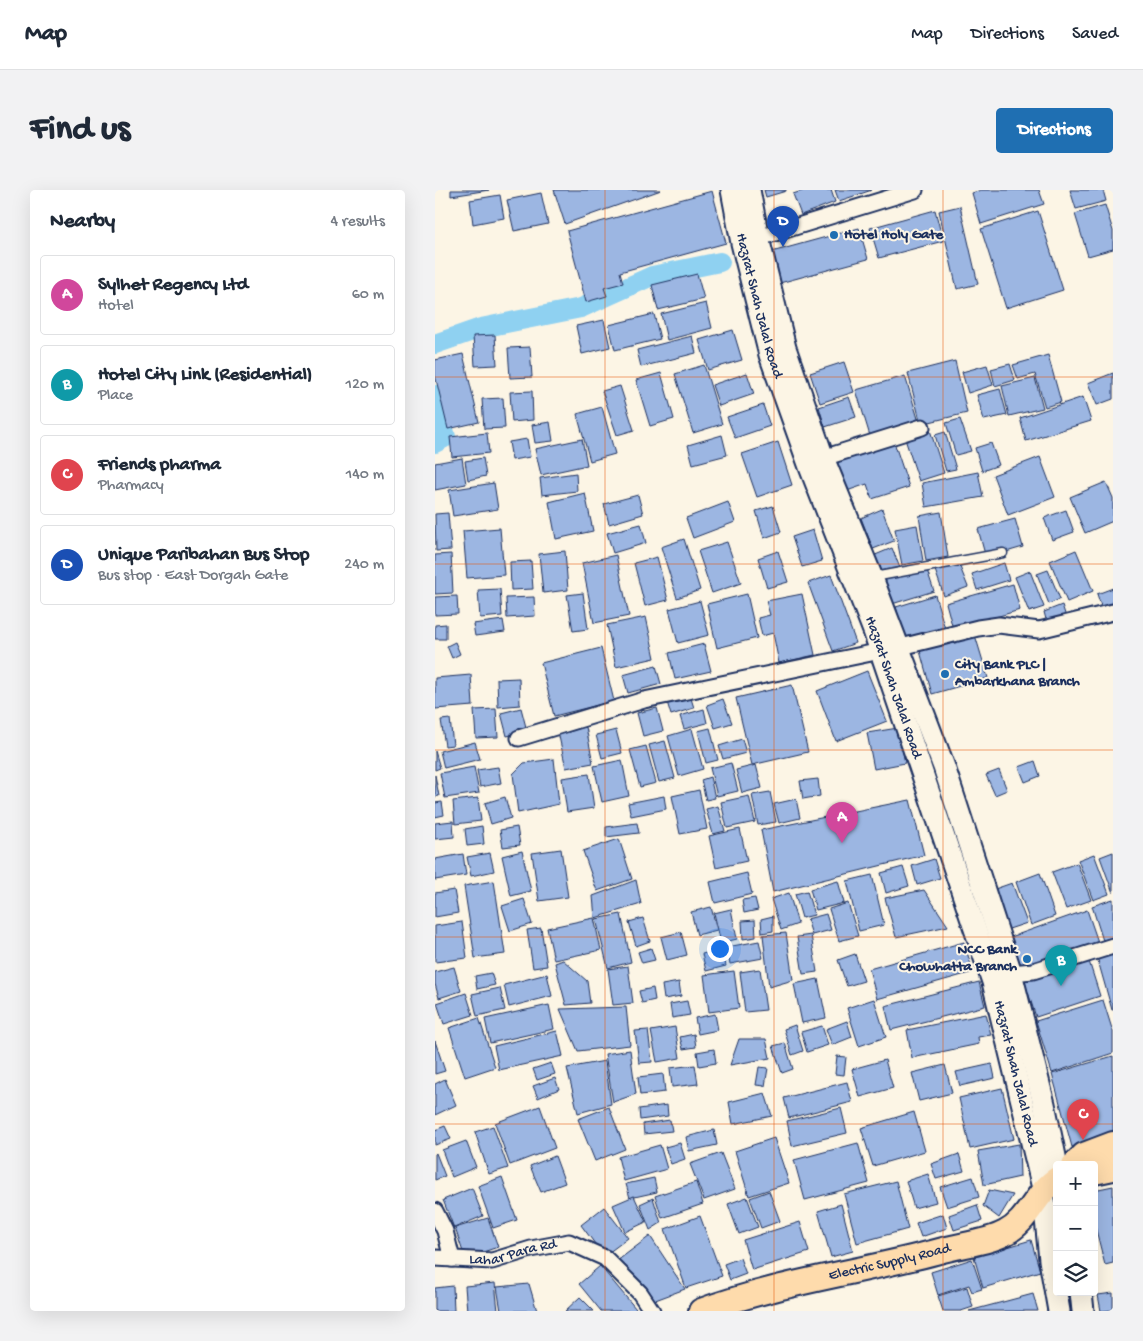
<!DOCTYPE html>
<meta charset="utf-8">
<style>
:root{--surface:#fff;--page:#f2f2f3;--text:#1f2937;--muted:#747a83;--line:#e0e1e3;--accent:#1f6fb2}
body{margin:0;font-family:"Gochi Hand",sans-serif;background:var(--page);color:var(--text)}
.controls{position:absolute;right:15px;bottom:15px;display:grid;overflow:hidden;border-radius:5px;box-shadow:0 5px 20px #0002}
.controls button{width:45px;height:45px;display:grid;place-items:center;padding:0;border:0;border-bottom:1px solid var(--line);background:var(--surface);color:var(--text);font:25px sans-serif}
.you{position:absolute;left:284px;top:758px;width:18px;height:18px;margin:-12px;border:4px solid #fff;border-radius:50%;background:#1a73e8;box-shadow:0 0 0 8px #1a73e833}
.badge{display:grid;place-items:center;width:32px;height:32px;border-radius:50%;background:var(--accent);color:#fff;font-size:16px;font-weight:700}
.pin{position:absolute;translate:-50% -41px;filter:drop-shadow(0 1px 2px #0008)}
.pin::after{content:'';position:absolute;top:26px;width:18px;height:15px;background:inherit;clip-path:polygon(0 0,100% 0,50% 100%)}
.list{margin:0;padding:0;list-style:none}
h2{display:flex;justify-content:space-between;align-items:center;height:65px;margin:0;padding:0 20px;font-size:21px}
h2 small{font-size:16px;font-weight:400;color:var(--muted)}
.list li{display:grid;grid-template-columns:32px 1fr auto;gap:15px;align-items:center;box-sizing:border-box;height:80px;margin:0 10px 10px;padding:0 10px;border:1px solid var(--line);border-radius:5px}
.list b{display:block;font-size:19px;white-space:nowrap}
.list p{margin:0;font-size:16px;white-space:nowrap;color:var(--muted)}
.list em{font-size:16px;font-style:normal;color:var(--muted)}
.icon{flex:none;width:28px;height:28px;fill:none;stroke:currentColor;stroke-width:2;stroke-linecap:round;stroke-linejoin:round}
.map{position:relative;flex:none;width:678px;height:1121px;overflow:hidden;border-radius:5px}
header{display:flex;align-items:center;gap:30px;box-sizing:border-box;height:70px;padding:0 25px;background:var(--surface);border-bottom:1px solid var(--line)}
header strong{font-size:24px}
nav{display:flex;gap:28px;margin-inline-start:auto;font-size:18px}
.intro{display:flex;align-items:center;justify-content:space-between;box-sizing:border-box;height:120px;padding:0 30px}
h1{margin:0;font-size:35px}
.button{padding:12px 22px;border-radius:5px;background:var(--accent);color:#fff;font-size:18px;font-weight:700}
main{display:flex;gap:30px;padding:0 30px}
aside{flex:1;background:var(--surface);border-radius:5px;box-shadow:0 5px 20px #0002}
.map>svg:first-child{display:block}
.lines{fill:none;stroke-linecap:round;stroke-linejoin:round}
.canal{stroke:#8fd1f1;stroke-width:20}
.building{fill:#9cb6e2;stroke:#1b2f5e}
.service-casing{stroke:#1b2f5e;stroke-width:11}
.minor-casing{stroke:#1b2f5e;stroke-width:19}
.secondary-casing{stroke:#1b2f5e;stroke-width:25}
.primary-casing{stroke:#1b2f5e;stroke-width:28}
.service{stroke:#fcf5e5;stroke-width:8}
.minor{stroke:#fcf5e5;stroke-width:15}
.secondary{stroke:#fcf5e5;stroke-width:21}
.primary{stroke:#fedbac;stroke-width:24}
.grid{fill:none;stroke:#e8590c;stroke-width:1;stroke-opacity:0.55}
.poi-dot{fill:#1f6fb2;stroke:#fcf5e5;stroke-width:2}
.labels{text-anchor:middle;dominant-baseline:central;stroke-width:4;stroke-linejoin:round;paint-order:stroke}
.poi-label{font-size:15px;font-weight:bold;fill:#1b2f5e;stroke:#fcf5e5;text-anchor:start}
.street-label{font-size:15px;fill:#1b2f5e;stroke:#fcf5e5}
</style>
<header>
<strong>Map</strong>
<nav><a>Map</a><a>Directions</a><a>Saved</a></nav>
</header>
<div class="intro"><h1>Find us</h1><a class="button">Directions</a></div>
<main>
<aside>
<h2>Nearby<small>4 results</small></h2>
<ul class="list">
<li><span class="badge" style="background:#d1479c">A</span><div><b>Sylhet Regency Ltd</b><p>Hotel</p></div><em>60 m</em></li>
<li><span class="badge" style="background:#0f9aa8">B</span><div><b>Hotel City Link (Residential)</b><p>Place</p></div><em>120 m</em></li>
<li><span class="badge" style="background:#e0444e">C</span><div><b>Friends pharma</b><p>Pharmacy</p></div><em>140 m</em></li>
<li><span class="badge" style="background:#1a4fb4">D</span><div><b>Unique Paribahan Bus Stop</b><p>Bus stop · East Dorgah Gate</p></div><em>240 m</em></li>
</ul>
</aside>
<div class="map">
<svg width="678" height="1121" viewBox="0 0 678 1121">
<rect width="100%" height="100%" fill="#fcf5e5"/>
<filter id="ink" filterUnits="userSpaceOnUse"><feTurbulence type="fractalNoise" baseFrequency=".02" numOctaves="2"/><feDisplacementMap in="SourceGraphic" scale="10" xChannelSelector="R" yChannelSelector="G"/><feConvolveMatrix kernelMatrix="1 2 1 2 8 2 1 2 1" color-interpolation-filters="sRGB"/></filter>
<g filter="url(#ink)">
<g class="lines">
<g class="canal">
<polyline points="0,154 46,138 146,118 217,86 285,72"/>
<polyline points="0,205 11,247 0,253"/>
</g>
</g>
<g class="building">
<polygon points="16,0 54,0 16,6"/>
<polygon points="119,0 226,0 130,34"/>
<polygon points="329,0 351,0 351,1 331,7"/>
<polygon points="370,0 396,0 400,12 366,25 358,4"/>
<polygon points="400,0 437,0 404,11"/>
<polygon points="546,0 604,0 609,14 546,34 537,3"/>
<polygon points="635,0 668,0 671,11 641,19"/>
<polygon points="277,1 291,53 185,82 188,93 169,98 172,106 151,112 132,41"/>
<polygon points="106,3 113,34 79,41 72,10"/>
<polygon points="65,5 69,28 38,34 35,10"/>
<polygon points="670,15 678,41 678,59 653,66 640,24"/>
<polygon points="525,16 543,94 522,99 504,21"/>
<polygon points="500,20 508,51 444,68 435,38"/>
<polygon points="603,21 628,100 571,118 546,39"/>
<polygon points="424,38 433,69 341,94 333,63"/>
<polygon points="262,84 269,109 223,120 217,95"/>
<polygon points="271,113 277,138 232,150 226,124"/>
<polygon points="219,124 225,149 180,160 174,135"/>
<polygon points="169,130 175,157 147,164 141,136"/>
<polygon points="298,140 307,170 273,180 264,150"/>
<polygon points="60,145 62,175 40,176 38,146"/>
<polygon points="257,146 261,163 206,177 202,160"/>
<polygon points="95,157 97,187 75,188 73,158"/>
<polygon points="28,164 44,232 13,239 0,185 0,170"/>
<polygon points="613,165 626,212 610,217 600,184 583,189 578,175"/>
<polygon points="520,171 532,223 486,234 473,183"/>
<polygon points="409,172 419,202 385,213 375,183"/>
<polygon points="575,174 580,190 560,196 556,179"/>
<polygon points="269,175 287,234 258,243 240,184"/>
<polygon points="552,175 558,195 533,203 527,182"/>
<polygon points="226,183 239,229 215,236 201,190"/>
<polygon points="312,183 319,204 284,216 277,195"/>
<polygon points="678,183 678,209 662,215 653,193"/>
<polygon points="470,186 484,232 435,246 421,200"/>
<polygon points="600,188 608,218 574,226 567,196"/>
<polygon points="185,196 199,240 182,245 167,201"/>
<polygon points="565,199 572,225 549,230 542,205"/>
<polygon points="97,201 98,230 77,232 75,202"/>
<polygon points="414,207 421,227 390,237 384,217"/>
<polygon points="648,207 656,231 591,251 585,228"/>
<polygon points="68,208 70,238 49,239 47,209"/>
<polygon points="328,215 335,236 300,248 292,227"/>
<polygon points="167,217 180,264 155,271 142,224"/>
<polygon points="525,229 536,261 521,265 511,233"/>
<polygon points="115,232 118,251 100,253 97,235"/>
<polygon points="495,240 509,283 484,291 470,249"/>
<polygon points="510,242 521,279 511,281 500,245"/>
<polygon points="52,243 54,263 17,267 15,247"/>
<polygon points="287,245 292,265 258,274 253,255"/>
<polygon points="92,249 95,267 77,270 74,252"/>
<polygon points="147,249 152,275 106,285 100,259"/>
<polygon points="458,249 474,297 437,309 432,294 406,303 395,270"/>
<polygon points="343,252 357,295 322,307 307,264"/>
<polygon points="556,253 564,275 547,281 540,258"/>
<polygon points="605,267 620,307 573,325 558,285"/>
<polygon points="27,268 31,294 0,300 0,273"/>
<polygon points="48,268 51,286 33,290 30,271"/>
<polygon points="543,282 548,307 491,317 487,293"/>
<polygon points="141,283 142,301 107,305 105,288"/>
<polygon points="671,292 678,308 678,331 650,343 635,307"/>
<polygon points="59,293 63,319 18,326 14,300"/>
<polygon points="150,303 158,341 121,349 114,312"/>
<polygon points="203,305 208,324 174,334 169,314"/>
<polygon points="293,312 300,332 258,348 251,328"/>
<polygon points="338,316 346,342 329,348 321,321"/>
<polygon points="447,319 459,351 438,359 426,328"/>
<polygon points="631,320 639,342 617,350 609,328"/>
<polygon points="506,322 513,367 491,371 484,326"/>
<polygon points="13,323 16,360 1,361 0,324"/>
<polygon points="580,329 588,357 551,368 543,339"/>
<polygon points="206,334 211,353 178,363 172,343"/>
<polygon points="482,335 488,371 467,375 460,339"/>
<polygon points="65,338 69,385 32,388 28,341"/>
<polygon points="378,340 387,371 367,377 357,347"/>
<polygon points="249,349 265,400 242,408 226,357"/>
<polygon points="292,352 306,393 277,403 263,361"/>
<polygon points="457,358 465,378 446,385 438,366"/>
<polygon points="641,360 658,401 632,412 615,371"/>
<polygon points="130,361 133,400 108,403 104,364"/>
<polygon points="343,361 353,392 332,398 323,368"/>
<polygon points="16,364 18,403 0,404 0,365"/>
<polygon points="181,365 194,426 159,433 147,373"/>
<polygon points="222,367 233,410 210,416 199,373"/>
<polygon points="96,371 98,399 76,400 75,372"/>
<polygon points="523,372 533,397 509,406 500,380"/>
<polygon points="569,373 574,390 542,400 537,384"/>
<polygon points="491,377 499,401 457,414 449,390"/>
<polygon points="613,380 625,409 614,414 602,384"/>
<polygon points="595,381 609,417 594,422 580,387"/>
<polygon points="396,385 421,453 398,461 373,393"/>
<polygon points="578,394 585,420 518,439 511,413"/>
<polygon points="678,398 678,418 668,422 662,404"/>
<polygon points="65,399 67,426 45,428 43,400"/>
<polygon points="148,403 153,439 138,441 132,405"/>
<polygon points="312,404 322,448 282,458 272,414"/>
<polygon points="367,404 380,465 344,473 338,443 327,446 323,428 335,425 331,411"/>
<polygon points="500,405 511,442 471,453 461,417"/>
<polygon points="22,406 23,424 0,425 0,407"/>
<polygon points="99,407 100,426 72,428 71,408"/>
<polygon points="265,411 274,445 243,453 234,419"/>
<polygon points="627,415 631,427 612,433 609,422"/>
<polygon points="211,427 220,468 181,477 172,435"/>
<polygon points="68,430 70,442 40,446 38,434"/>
<polygon points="11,434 11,449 0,449 0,435"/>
<polygon points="540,445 553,488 497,504 485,461"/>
<polygon points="20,452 25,464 17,468 12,456"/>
<polygon points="269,454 276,481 240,489 234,463"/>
<polygon points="166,458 179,511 119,526 106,473"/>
<polygon points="221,476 226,494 193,503 188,485"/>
<polygon points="432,481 452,531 401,551 382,501"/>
<polygon points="36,485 38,516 0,519 0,488"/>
<polygon points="84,488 85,515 63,517 62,489"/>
<polygon points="357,495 373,562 317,575 301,508"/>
<polygon points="255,505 259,518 236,525 232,512"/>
<polygon points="288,509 297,533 280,538 272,515"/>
<polygon points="86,518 92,541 72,546 66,523"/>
<polygon points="222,518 228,541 208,546 202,523"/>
<polygon points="61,519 63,547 41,548 39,520"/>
<polygon points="269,519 272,533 249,539 245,526"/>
<polygon points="15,529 18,555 10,556 6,530"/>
<polygon points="151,537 158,573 131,578 123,542"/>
<polygon points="275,538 283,570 271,573 263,541"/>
<polygon points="463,538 470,573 439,579 432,543"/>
<polygon points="257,539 268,579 244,586 233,546"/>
<polygon points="181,540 187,563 167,568 161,545"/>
<polygon points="307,549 311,563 288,569 284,556"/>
<polygon points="230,551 240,588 224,592 214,555"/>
<polygon points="40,552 45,569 9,578 5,561"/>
<polygon points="211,556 221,593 205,597 195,560"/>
<polygon points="0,561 5,578 0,580"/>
<polygon points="119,569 124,614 83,623 78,584 89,573"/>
<polygon points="187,570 194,606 167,612 159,576"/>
<polygon points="600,571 605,586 590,592 584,577"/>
<polygon points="296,573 303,601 282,606 275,578"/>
<polygon points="321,575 327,598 307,603 301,580"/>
<polygon points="39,577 44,603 10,608 5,583"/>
<polygon points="63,577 66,593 45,597 42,580"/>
<polygon points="564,580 572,600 560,605 551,585"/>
<polygon points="154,584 159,618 132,622 127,588"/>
<polygon points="0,585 4,606 0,607"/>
<polygon points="275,587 280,608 271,610 266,590"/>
<polygon points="383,589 385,606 368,609 365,591"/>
<polygon points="264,600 272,639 245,644 237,606"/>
<polygon points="335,602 341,632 323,635 317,605"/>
<polygon points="229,606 231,619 196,626 193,613"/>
<polygon points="314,606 320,632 292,638 286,612"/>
<polygon points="70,607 76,628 56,634 50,613"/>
<polygon points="43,608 46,631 20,634 18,611"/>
<polygon points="361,609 365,628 344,633 339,614"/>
<polygon points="475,610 489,665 338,702 326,640"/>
<polygon points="7,612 9,625 0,627 0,613"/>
<polygon points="283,616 290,641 278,644 271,619"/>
<polygon points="18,631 19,647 0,649 0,633"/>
<polygon points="202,633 204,643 171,647 171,637"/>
<polygon points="47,636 49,654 32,656 30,639"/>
<polygon points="82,637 85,655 68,657 65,640"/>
<polygon points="305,639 312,671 281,678 274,646"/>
<polygon points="184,649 197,689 162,701 148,661"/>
<polygon points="126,659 133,707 104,711 97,663"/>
<polygon points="87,661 96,701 76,706 67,666"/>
<polygon points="678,662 678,703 665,667"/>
<polygon points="55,663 59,681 36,686 32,667"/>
<polygon points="28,664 31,685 0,690 0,669"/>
<polygon points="659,664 674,704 658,710 643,670"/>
<polygon points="499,669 505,688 482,695 477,676"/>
<polygon points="642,673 656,710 631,719 617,682"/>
<polygon points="468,677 474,696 451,703 446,683"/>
<polygon points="312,683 317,704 280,713 275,692"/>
<polygon points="605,683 620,726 596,735 581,692"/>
<polygon points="437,685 449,735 424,741 412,691"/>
<polygon points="201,690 206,714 160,728 158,706"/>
<polygon points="59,691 70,764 40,768 29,696"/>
<polygon points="403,691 409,713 381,720 375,699"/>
<polygon points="577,693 592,733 571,740 557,700"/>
<polygon points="19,700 23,723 0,727 0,703"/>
<polygon points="489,700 513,736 461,747 450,708"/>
<polygon points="372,701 379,725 367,728 360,704"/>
<polygon points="354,703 363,734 346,740 336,709"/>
<polygon points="320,708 323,720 309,723 307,710"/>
<polygon points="89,709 97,734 75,741 67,716"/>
<polygon points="678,709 678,754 670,757 657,716"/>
<polygon points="413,713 423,746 404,751 394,719"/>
<polygon points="276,717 282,740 262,745 256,722"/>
<polygon points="296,719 302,749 286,753 279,723"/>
<polygon points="652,720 664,755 585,782 573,748"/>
<polygon points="186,724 196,772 173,778 161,729"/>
<polygon points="391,724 396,740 377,745 372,729"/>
<polygon points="338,726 338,741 327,743 326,729"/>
<polygon points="159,728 166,760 119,770 112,738"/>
<polygon points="208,728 215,751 201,756 194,732"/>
<polygon points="320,730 321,747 308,749 307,731"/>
<polygon points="27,732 32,768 0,772 0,736"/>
<polygon points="106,738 112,776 98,778 92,740"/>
<polygon points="246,742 252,765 232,770 226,747"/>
<polygon points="351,743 358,790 334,797 328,745"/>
<polygon points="376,745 382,782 368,784 362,747"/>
<polygon points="324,751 328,768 295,774 292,757"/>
<polygon points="529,752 538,782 442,809 434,779"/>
<polygon points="216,758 220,770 207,773 203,762"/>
<polygon points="287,759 291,776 271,781 267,764"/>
<polygon points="678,762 678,820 677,820 662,767"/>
<polygon points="420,764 429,791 412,796 403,770"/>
<polygon points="652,765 665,806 601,827 588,787"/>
<polygon points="128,770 152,791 155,813 131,815 120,773"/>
<polygon points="193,776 198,813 178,815 173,779"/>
<polygon points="19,777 26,801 4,808 0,794 0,782"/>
<polygon points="325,779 331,820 310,822 305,782"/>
<polygon points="299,781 304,818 274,822 269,785"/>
<polygon points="56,783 60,795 42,799 40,786"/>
<polygon points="112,784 117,806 74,817 69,795"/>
<polygon points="383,789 391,828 367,833 359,794"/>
<polygon points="244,792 246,806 229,809 227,795"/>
<polygon points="544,792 550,816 456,840 450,816"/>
<polygon points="65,798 70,820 42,826 37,804"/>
<polygon points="218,798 220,810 207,813 204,801"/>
<polygon points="31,803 38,825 9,834 2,813"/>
<polygon points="439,809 451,847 424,856 412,818"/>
<polygon points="668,810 678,842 678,863 617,883 601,831"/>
<polygon points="252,811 255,825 237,828 235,814"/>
<polygon points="114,815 119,839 55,853 50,829"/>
<polygon points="191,817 195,855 143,861 125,819"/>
<polygon points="280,824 283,840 263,844 260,828"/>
<polygon points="551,824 556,845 543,847 544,854 477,868 472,840"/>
<polygon points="44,828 60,877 30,887 14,838"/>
<polygon points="412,831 417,847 397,855 391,839"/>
<polygon points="360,835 368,861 357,865 349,839"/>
<polygon points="387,836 393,855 372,862 366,842"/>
<polygon points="240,837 245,868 222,872 216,841"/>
<polygon points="213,840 217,872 204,873 200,841"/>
<polygon points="122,841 128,866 64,880 59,856"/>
<polygon points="259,844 261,857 248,859 245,847"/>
<polygon points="304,849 331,849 335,868 295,875"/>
<polygon points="0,851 10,881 0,884"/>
<polygon points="350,853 358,879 347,883 338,856"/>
<polygon points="279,859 281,873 264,876 262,862"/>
<polygon points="195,860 201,904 178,912 170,864"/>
<polygon points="402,866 411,867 409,885 400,884"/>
<polygon points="678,866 678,945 637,957 617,884"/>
<polygon points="450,870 458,898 425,907 417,879"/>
<polygon points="170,871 176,914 143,923 132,878"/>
<polygon points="116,873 120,884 102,890 98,879"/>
<polygon points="557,874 560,888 525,896 521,882"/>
<polygon points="260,875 263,894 237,897 235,878"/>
<polygon points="510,875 517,903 484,911 477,883"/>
<polygon points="324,877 333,878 330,896 321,895"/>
<polygon points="228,884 230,902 205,905 203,887"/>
<polygon points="120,888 124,899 103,908 98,896"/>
<polygon points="10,889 21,915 0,925 0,894"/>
<polygon points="412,892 417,912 354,928 349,908"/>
<polygon points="567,898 579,949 535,959 524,908"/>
<polygon points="330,903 337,926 298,934 294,912"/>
<polygon points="232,915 233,926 205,930 204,919"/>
<polygon points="105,916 120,958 75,975 60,933"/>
<polygon points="174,917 190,959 160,971 143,929"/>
<polygon points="406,918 412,943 357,956 352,931"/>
<polygon points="479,922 490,961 438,976 426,938"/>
<polygon points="235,930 237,941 209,944 208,934"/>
<polygon points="10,936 16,949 0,955 0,940"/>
<polygon points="58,936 73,978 54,984 40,942"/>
<polygon points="279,940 282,955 254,961 251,947"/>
<polygon points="339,948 354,993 314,1006 300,961"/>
<polygon points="31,951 41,977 17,987 7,960"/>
<polygon points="245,953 250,969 236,974 230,957"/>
<polygon points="423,953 434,993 370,1010 359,970"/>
<polygon points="584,954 585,987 549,995 543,961"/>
<polygon points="225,955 232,979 189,991 183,967"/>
<polygon points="1,963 10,986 0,990 0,964"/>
<polygon points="286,963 300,999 269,1010 255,974"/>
<polygon points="524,964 529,981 501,989 496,974"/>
<polygon points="120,966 130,993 106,1002 95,976"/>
<polygon points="493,984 501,1012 479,1018 471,991"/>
<polygon points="67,987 82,1030 58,1038 43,996"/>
<polygon points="538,987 544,1007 512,1017 505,997"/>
<polygon points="219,988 222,1002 195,1008 191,994"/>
<polygon points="461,991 473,1039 422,1053 409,1004"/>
<polygon points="261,992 268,1014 227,1028 220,1006"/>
<polygon points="678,996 678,1073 670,1075 659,1032 659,1000"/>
<polygon points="37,998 48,1026 19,1038 8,1010"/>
<polygon points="554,1000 578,1005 564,1028 548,1016"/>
<polygon points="334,1001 345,1031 326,1038 315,1008"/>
<polygon points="199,1006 211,1032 190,1042 178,1015"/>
<polygon points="312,1007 323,1037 304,1044 293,1014"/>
<polygon points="218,1008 226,1033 215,1040 205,1014"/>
<polygon points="406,1014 418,1061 396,1067 383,1021"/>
<polygon points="542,1015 547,1031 519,1040 514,1025"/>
<polygon points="169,1017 193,1048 169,1066 146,1035"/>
<polygon points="508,1024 512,1038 486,1047 481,1033"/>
<polygon points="265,1026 287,1086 251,1098 230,1039"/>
<polygon points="53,1028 63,1057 30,1068 20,1038"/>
<polygon points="365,1032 374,1062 317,1080 308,1050"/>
<polygon points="215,1046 250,1099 215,1112 182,1071"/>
<polygon points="596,1050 605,1081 548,1098 539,1067"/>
<polygon points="305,1068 311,1084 295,1090 289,1074"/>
<polygon points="537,1069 547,1099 537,1102 534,1095 503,1105 496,1082"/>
<polygon points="165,1076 201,1119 199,1121 166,1121 144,1094"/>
<polygon points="60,1093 63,1121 32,1121 30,1096"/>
<polygon points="94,1094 102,1121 66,1121 62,1097"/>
<polygon points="18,1096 19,1121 0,1121 0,1098"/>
<polygon points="532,1097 538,1117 526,1121 508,1121 503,1106"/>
<polygon points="678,1103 678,1120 666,1121 663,1105"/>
<polygon points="598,1104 603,1121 534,1121"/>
<polygon points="145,1107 159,1121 130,1121"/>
</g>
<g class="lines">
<defs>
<polyline id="service" points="439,387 568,363"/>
<g id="minor">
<polyline points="314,51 480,0"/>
<polyline points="388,268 487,237"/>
<polyline points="462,458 543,438 564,435 604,440 678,422"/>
<polyline points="84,548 209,510 446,461"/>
<polyline points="576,783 598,781 678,756"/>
<polyline points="0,1021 10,1041 17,1069"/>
<path id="s1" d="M0,1068L57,1071L96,1059L134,1052L170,1068L205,1103L217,1121"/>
</g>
<g id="secondary">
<path id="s2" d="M297,0L307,53L335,165L375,277L439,441L558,792L608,998L615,1070L624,1121"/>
<polyline points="314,0 323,48 350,158 388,268 437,388 509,577 560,734 576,783 609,914 622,976"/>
<polyline points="646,1102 648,1121"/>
</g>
<g id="primary">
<polyline points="639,975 649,965 678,954"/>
<polyline points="659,982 678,978"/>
<path id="s3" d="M266,1121C344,1092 428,1082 508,1060C526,1055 554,1052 570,1043C594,1031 600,1003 622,989"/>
</g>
</defs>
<use href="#service" class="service-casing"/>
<use href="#minor" class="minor-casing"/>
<use href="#secondary" class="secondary-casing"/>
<use href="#primary" class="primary-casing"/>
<use href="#service" class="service"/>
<use href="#minor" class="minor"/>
<use href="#secondary" class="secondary"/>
<use href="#primary" class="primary"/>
</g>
</g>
<path class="grid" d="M170,0V1121M339,0V1121M508,0V1121M0,187H678M0,374H678M0,560H678M0,747H678M0,934H678"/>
<g class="poi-dot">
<circle cx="399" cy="45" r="5"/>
<circle cx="510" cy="484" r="5"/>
<circle cx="592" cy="769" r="5"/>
</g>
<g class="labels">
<g class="poi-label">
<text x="409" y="45">Hotel Holy Gate</text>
<text x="520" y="475">City Bank PLC |<tspan x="520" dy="17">Ambarkhana Branch</tspan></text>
<text x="582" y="760" text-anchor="end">NCC Bank<tspan x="582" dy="17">Chowhatta Branch</tspan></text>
</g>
<g class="street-label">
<text stroke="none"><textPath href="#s2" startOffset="119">Hazrat Shah Jalal Road</textPath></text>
<text stroke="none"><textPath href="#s2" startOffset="524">Hazrat Shah Jalal Road</textPath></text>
<text stroke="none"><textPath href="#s2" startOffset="929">Hazrat Shah Jalal Road</textPath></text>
<text stroke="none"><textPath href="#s1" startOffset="79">Lahar Para Rd</textPath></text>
<text stroke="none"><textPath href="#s3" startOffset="195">Electric Supply Road</textPath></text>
</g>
</g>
</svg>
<div class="controls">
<button>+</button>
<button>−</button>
<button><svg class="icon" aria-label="layers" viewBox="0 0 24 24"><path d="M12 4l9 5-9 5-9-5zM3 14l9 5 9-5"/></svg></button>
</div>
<div class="you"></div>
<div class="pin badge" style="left:407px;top:653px;background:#d1479c">A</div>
<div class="pin badge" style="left:626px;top:796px;background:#0f9aa8">B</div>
<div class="pin badge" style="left:648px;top:950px;background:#e0444e">C</div>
<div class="pin badge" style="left:348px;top:57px;background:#1a4fb4">D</div>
</div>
</main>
